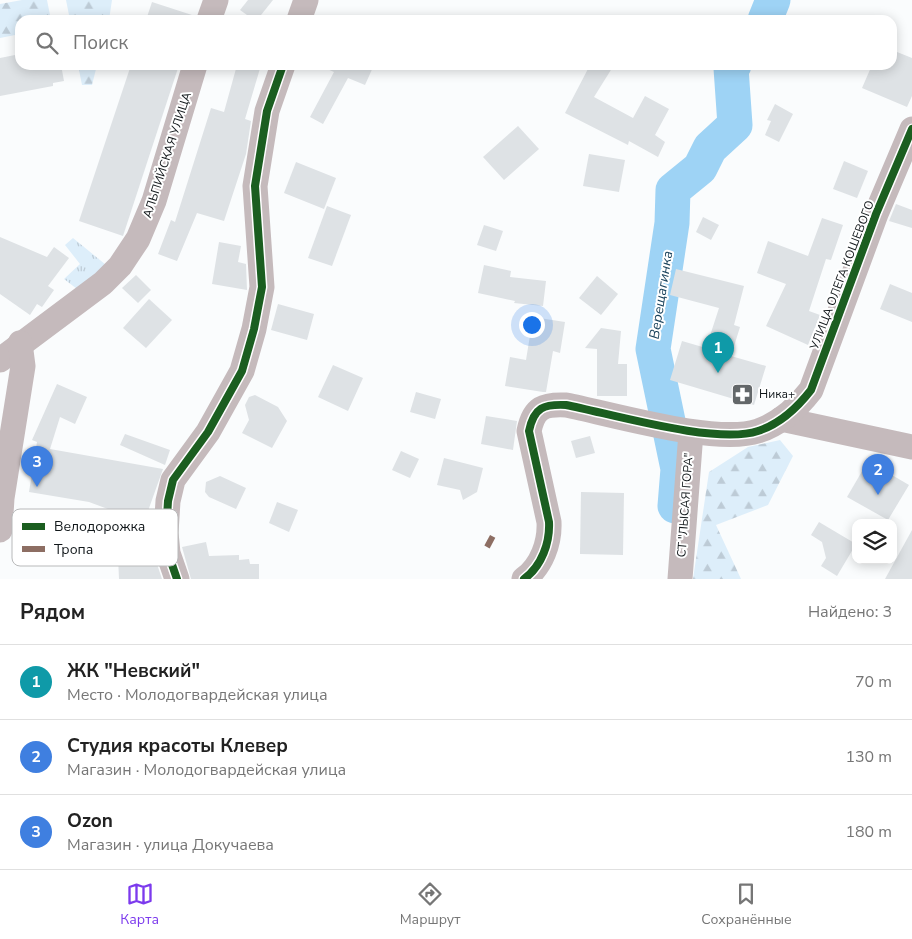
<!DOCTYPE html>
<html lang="ru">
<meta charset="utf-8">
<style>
:root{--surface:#fff;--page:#f6f6f6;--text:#222;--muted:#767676;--line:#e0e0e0;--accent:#7c3aed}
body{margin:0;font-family:"Nunito Sans",sans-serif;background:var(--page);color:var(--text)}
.controls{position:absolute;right:15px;bottom:15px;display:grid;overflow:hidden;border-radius:10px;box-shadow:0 2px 12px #0003}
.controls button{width:45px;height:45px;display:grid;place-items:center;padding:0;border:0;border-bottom:1px solid var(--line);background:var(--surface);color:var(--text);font:25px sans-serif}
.you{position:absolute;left:531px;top:324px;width:18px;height:18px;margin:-12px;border:4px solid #fff;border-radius:50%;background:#1a73e8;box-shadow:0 0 0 8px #1a73e833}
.badge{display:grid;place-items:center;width:32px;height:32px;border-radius:50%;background:var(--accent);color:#fff;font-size:16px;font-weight:700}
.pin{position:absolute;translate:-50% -41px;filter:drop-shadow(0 1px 2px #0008)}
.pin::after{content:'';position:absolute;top:26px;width:18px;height:15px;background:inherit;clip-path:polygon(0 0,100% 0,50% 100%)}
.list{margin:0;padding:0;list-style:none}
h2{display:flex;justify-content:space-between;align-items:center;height:65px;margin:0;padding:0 20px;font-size:21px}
h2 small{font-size:16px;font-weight:400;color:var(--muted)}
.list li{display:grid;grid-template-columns:32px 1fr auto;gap:15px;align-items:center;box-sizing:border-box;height:75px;padding:0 20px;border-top:1px solid var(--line)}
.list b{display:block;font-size:19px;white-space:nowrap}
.list p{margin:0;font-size:16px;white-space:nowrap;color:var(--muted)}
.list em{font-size:16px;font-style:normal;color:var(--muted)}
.icon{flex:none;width:28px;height:28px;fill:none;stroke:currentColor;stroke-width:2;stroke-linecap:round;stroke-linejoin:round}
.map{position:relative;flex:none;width:912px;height:579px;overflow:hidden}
.search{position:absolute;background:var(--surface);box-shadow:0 2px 12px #0003;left:15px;right:15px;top:15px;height:55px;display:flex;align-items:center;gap:12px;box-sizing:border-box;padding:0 18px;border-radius:15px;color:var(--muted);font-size:19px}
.sheet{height:290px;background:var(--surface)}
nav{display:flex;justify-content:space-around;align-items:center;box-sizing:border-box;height:70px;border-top:1px solid var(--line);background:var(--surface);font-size:14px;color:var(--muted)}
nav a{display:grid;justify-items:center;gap:2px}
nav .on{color:var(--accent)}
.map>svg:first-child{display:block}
.grass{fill:url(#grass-tufts)}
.forest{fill:url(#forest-firs)}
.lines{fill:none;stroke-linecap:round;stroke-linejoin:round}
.river{stroke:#9ed3f5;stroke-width:35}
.building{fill:#dee2e5}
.minor{stroke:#c5babc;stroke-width:25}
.quiet{stroke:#8d6e63;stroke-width:6;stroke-dasharray:12 6;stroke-linecap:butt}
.cycleway-casing{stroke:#fff;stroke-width:11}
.cycleway{stroke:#1b5e20;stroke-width:8}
.labels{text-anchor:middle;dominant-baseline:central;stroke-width:4;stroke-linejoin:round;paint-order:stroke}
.street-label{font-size:12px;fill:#11171a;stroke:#fff}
.poi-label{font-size:12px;fill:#11171a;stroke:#fff;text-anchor:start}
.water-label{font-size:14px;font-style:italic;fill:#1a435c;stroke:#fff}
.key{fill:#fff;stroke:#b8b9ba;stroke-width:1}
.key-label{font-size:14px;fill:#11171a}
</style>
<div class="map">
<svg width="912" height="579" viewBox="0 0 912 579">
<defs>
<pattern id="grass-tufts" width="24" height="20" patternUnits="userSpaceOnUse" patternTransform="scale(1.25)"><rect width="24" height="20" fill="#ddeefa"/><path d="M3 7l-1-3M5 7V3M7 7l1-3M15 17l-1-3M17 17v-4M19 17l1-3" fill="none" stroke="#bdcbd6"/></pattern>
<pattern id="forest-firs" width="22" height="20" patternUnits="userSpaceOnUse" patternTransform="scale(1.25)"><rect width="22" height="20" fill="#ddeefa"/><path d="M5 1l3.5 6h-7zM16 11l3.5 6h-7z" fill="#bdcbd6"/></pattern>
</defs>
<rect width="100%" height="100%" fill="#fafcfd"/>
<polygon class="grass" points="73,238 111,269 81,292 64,279 80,264 65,245"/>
<g class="forest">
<polygon points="22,0 47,0 51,20 20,20 20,34 0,38 0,4"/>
<polygon points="66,0 112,0 109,20 70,20"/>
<polygon points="78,65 97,65 92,85 82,85"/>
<polygon points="780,440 793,456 768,505 716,525 741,579 693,579 709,472 748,447"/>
</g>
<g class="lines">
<g class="river">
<polyline points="765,20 773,0"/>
<polyline points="675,506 678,469 653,349 672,223 673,190 700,168 710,148 735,125 731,68 734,65"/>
</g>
</g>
<g class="building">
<polygon points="248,0 273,0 257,20 254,20 240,10"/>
<polygon points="152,2 195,16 195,20 146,20"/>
<polygon points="892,50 912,58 912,96 907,107 862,88 872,65 892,65"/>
<polygon points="20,54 20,65 61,65 64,81 53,83 53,86 0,96 0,58"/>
<polygon points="131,65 179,65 123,236 79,221"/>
<polygon points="237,65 261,65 245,119 251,121 246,154 224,221 197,213 177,261 158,254 171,220 175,222 211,108 224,112"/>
<polygon points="318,65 374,65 365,85 348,78 323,124 310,117 334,72"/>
<polygon points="590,65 614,65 594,97 633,118 645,96 669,109 655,135 665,142 658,157 629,141 628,145 565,113"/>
<polygon points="775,104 793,114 779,142 765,135 771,121 767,120"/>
<polygon points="518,126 539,149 504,180 483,157"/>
<polygon points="589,154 625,160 619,192 583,186"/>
<polygon points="844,161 868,171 857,198 833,189"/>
<polygon points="296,162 336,178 324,209 284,193"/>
<polygon points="896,204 912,210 912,228 889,221"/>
<polygon points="327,206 351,215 332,266 308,258"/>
<polygon points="703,217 719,225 711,240 696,232"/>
<polygon points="822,218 843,225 831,260 826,259 809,311 820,315 808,345 766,326 786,284 757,273 768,241 808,256"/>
<polygon points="484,225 503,231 496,251 477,245"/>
<polygon points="0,237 47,257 54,247 69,258 48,286 54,290 42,307 37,304 30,315 0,294"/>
<polygon points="219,242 241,246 238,262 246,264 247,290 212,284"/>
<polygon points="484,265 511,271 510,277 546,281 543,306 514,303 515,301 478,293"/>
<polygon points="676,269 744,286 734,325 740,327 731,356 766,366 754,405 670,380 682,341 706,348 719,308 670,295"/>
<polygon points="136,275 151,290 138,303 122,288"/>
<polygon points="597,276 618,294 601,315 579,298"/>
<polygon points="890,284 912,293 912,322 880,309"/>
<polygon points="149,299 172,320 146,348 123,328"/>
<polygon points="278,304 314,314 307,340 271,330"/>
<polygon points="533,317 565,322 560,353 553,351 546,392 543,392 505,386 510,357 526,360"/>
<polygon points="601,328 621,331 618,364 627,364 627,396 597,396 597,349 585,348"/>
<polygon points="333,365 363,378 348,411 318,397"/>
<polygon points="57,384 87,397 75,424 60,417 50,449 163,469 143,525 152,525 154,555 162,579 119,579 116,512 89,502 29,492 37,442 32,440"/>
<polygon points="416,392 441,399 435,419 410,412"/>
<polygon points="255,395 278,407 287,421 272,448 242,433 249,420 245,405 249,397"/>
<polygon points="486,416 517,421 513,450 481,444"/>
<polygon points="125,434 170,450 165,465 120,445"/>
<polygon points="590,436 595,453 576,458 571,441"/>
<polygon points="401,451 419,459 410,478 392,470"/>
<polygon points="444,458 483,468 477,492 463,500 460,490 437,485"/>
<polygon points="868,461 909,485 888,520 847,497"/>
<polygon points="220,476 246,488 236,509 209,497 205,492 206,482"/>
<polygon points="581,492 624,493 623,555 580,554"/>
<polygon points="277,502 298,510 289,532 269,523"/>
<polygon points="819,522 856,544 837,576 821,566 826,558 822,542 811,535"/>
<polygon points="912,530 912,579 885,579"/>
<polygon points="206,542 209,556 239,555 239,560 249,559 250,564 259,564 259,579 191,579 182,547"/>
</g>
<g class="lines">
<g class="minor">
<polyline points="209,20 216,0"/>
<polyline points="299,20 306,0"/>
<polyline points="0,360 103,283 120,266 138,239 154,201 195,65"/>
<polyline points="781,419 912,447"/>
<polyline points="0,530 2,498 23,366 20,343"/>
<polyline points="177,579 168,553 166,533 168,501 173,480 208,432 242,371 254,329 262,287 255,186 267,111 283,65"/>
<path d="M524,579C542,566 550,542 549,522L529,431C534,407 544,404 566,405C612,414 716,445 758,431C780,424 797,408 811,390L876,214L912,129"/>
<polyline points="680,579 691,432"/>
</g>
<polyline class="quiet" points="487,547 494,534"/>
<defs>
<g id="cycleway">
<polyline points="177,579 168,553 166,533 168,501 173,480 208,432 242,371 254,329 262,287 255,186 267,111 283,65"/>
<path d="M524,579C542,566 550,542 549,522L529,431C534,407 544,404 566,405C612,414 716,445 758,431C780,424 797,408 811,390L876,214L912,129"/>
</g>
</defs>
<use href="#cycleway" class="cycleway-casing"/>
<use href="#cycleway" class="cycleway"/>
</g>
<defs>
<symbol id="pharmacy-square" viewBox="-11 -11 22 22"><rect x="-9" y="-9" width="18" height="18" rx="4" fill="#636769" stroke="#fff"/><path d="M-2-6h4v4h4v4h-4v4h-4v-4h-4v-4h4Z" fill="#fff"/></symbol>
</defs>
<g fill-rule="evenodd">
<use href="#pharmacy-square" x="730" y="382" width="25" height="25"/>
</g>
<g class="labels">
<g class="street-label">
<text transform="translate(167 155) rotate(-72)">АЛЬПИЙСКАЯ УЛИЦА</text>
<text transform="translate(842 275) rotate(-69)">УЛИЦА ОЛЕГА КОШЕВОГО</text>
<text transform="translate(685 505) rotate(-86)">СТ "ЛЫСАЯ ГОРА"</text>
</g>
<g class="poi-label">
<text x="759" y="394">Ника+</text>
</g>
<g class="water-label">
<text transform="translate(661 295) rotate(-81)">Верещагинка</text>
</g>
</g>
<rect x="12" y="509" width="166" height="57" rx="8" class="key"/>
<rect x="22" y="523" width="23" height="7" fill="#1b5e20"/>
<rect x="22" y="546" width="23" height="6" fill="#8d6e63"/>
<g class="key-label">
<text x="54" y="531">Велодорожка</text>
<text x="54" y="554">Тропа</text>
</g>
</svg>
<div class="controls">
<button><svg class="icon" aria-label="layers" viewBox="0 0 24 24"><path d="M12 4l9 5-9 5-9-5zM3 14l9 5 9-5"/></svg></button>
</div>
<div class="you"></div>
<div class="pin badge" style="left:718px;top:373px;background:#0f9aa8">1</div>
<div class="pin badge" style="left:878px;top:495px;background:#3f7fe0">2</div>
<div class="pin badge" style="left:37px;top:487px;background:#3f7fe0">3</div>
<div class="search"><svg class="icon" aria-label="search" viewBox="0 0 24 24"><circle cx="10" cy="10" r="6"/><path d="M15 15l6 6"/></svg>Поиск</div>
</div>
<section class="sheet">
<h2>Рядом<small>Найдено: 3</small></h2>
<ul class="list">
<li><span class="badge" style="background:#0f9aa8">1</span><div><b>ЖК &quot;Невский&quot;</b><p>Место · Молодогвардейская улица</p></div><em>70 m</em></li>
<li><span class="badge" style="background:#3f7fe0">2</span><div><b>Студия красоты Клевер</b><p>Магазин · Молодогвардейская улица</p></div><em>130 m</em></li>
<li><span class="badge" style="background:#3f7fe0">3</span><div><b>Ozon</b><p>Магазин · улица Докучаева</p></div><em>180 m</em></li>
</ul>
</section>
<nav>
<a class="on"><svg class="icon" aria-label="map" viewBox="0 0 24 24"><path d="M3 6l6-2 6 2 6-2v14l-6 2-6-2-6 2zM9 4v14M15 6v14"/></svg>Карта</a>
<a><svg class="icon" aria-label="directions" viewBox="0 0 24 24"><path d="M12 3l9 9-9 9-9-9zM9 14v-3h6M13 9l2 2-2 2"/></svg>Маршрут</a>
<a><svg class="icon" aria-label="saved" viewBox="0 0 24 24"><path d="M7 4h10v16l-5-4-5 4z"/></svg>Сохранённые</a>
</nav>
